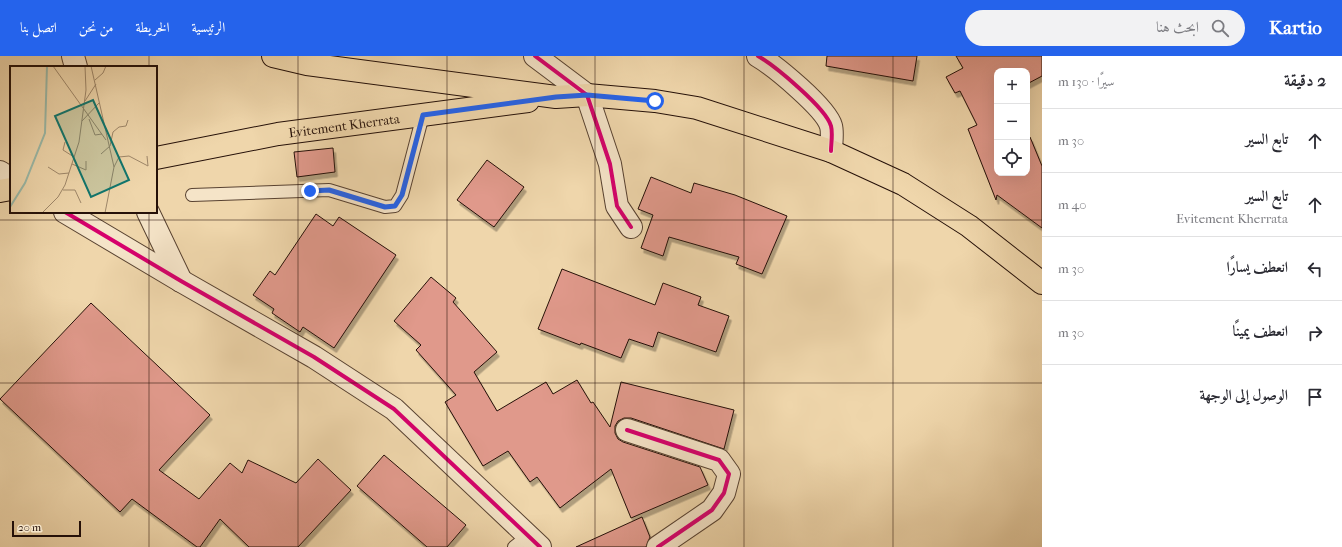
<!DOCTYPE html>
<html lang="ar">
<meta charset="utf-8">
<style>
:root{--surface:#fff;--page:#f2f2f3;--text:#2b2b33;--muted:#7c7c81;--line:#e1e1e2;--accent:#2563eb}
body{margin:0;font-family:"IM FELL French Canon",Amiri,serif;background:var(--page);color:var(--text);direction:rtl}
.controls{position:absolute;right:12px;top:12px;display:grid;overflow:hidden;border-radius:8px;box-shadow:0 4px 16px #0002}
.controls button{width:36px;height:36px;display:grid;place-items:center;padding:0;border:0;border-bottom:1px solid var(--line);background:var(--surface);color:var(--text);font:20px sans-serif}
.scale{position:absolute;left:12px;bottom:10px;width:69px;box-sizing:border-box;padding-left:4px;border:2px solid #251008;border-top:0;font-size:11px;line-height:14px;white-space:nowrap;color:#251008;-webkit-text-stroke:3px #f5e4c8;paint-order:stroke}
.stop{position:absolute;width:12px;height:12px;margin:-9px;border:3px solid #2563eb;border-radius:50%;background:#fff}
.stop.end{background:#2563eb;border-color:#fff;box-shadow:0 1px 4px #0008}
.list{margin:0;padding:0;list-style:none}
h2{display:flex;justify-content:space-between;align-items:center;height:52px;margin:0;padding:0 16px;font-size:17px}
h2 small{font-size:13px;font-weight:400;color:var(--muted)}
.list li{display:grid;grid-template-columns:26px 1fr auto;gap:12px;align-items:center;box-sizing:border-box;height:64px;padding:0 16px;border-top:1px solid var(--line)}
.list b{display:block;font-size:15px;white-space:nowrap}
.list p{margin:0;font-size:13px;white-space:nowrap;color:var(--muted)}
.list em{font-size:13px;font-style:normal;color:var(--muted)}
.icon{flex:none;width:22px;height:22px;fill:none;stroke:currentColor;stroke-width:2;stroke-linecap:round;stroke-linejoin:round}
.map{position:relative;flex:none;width:1042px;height:491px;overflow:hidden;direction:ltr}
header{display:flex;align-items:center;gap:24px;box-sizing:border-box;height:56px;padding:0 20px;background:var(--accent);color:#fff}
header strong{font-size:19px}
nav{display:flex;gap:22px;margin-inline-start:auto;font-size:14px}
.search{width:280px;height:36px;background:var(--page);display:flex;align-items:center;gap:10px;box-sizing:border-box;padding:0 14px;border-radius:22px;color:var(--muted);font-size:15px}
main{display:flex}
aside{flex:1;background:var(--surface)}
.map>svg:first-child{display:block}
.building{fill:#e0998b;stroke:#251008;filter:url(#shadow)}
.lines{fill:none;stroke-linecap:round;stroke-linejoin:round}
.lane-casing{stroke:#584231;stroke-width:14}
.street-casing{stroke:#584231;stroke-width:24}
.primary-casing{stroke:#251008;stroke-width:24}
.lane{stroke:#f5e4c8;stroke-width:12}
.street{stroke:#f5e4c8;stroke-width:22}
.primary{stroke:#efd6ab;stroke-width:22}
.cycleway-casing{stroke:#f5e4c8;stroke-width:6}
.cycleway{stroke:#d6006c;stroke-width:4}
.route{stroke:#2563eb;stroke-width:5}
.grid{fill:none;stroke:#251008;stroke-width:1;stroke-opacity:0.55}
.labels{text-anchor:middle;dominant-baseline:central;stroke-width:4;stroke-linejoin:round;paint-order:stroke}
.street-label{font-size:13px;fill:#251008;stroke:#f5e4c8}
.inset-river{fill:none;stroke:#9ab9a8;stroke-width:2}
.inset-road{fill:none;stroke:#9e876a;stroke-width:1}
.view{fill:#0f766e;fill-opacity:0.15;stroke:#0f766e;stroke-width:2}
.inset-edge{fill:none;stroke:#251008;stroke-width:2}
</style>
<header>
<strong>Kartio</strong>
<div class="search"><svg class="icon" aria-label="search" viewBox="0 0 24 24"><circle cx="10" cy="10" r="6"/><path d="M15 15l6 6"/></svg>ابحث هنا</div>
<nav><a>الرئيسية</a><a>الخريطة</a><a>من نحن</a><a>اتصل بنا</a></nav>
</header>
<main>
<aside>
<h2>2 دقيقة<small>سيرًا · 130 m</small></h2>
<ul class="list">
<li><svg class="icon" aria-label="ahead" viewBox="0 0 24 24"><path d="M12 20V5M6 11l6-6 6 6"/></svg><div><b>تابع السير</b></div><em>30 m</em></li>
<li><svg class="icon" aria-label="ahead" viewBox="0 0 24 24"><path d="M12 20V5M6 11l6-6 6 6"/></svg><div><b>تابع السير</b><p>Evitement Kherrata</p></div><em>40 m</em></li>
<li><svg class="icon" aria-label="left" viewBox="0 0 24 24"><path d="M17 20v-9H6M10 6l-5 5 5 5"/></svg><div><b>انعطف يسارًا</b></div><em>30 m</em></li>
<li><svg class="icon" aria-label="right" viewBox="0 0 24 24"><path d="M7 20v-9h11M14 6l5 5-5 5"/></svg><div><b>انعطف يمينًا</b></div><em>30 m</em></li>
<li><svg class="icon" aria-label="arrive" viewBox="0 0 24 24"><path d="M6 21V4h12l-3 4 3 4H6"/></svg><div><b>الوصول إلى الوجهة</b></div></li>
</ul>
</aside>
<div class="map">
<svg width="1042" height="491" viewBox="0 0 1042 491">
<defs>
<filter id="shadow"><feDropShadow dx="2.5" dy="4.5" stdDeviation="0" flood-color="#0004"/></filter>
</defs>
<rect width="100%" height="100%" fill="#efd6ab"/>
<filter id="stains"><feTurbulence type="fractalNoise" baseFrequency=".005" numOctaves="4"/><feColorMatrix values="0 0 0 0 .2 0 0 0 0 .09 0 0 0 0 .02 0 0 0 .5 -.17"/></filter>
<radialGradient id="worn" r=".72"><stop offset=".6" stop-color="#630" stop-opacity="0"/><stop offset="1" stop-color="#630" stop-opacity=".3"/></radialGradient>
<g class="building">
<polygon points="827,0 917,0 913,25 826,10"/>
<polygon points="956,0 1042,0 1042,20 1027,28 1027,15 997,15 997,117 1027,117 1027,82 1030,81 1042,110 1042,172 997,139 996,144 968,73 977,69 960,35 955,37 946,21 963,12"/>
<polygon points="333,92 335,116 297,121 294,96"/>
<polygon points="487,104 524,131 494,171 457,144"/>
<polygon points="651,121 691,137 694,127 735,139 787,160 762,218 736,208 739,201 669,181 663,200 641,192 653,159 638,153"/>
<polygon points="316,158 333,170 339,161 396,199 334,292 303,271 300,276 272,257 274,253 253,239 270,215 275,219"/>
<polygon points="562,213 655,249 663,227 701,241 698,249 729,260 716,296 658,276 653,291 629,283 621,302 581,287 580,289 538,273"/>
<polygon points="431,221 456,242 453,246 497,296 474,316 497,355 546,326 553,338 577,324 591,347 593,346 610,371 621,326 734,354 724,393 631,362 624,362 618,365 615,370 615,377 618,383 623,386 700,411 708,429 631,462 611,413 560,452 537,421 530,426 508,395 483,410 445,346 456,339 416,294 421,289 394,265"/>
<polygon points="91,247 210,359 159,414 199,443 230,407 242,417 248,404 296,427 318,403 351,434 298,491 249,491 220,463 200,491 197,491 132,443 120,456 0,343"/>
<polygon points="384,399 466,469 447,491 427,491 357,430"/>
<polygon points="642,461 650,481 646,491 576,491"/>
</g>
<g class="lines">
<defs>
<g id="lane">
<polyline points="192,139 329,134 385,151 395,150 402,139 423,59"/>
<polyline points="514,491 528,480"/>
</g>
<g id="street">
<polyline points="73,0 76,11"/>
<polyline points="535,0 587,39 610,108 617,150 631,171"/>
<path d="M758,0C775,10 826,52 831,70C833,77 831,88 831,95"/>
<polyline points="0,116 11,123"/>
<polyline points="65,156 181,225 314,301 394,353 540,491"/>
<polyline points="148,156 181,225"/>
<polyline points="627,374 719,404 729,418 724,437 712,454 658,491"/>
</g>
<g id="primary">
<polyline points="273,0 307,8 556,41 587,39 655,45 697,52 831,95 903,128 969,170 1042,227"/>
<path id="s1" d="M156,102L278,78L528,45"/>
<polyline points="0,135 11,133"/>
</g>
</defs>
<use href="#lane" class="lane-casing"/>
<use href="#street" class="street-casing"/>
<use href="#primary" class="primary-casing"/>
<use href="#lane" class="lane"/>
<use href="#street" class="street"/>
<use href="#primary" class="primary"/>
<defs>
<g id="cycleway">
<polyline points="535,0 587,39 610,108 617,150 631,171"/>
<path d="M758,0C775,10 826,52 831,70C833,77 831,88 831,95"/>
<polyline points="65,156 181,225 314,301 394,353 540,491"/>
<polyline points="627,374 719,404 729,418 724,437 712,454 658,491"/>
</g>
</defs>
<use href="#cycleway" class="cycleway-casing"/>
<use href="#cycleway" class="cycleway"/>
</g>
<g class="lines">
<polyline class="route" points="310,135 329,134 385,151 395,150 402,139 423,59 556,41 587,39 655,45"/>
</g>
<path class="grid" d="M149,0V11M298,0V491M447,0V491M595,0V491M744,0V491M893,0V491M149,156V491M0,164H1042M0,327H1042"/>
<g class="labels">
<g class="street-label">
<text stroke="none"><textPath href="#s1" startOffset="191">Evitement Kherrata</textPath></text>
</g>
</g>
<g transform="translate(10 10)">
<rect width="147" height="147" fill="#efd6ab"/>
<path class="inset-river" d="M0,141L15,117L35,67L37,0"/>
<path class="inset-road" d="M43,0L96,74M81,0L104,101L95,147M85,14L93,7L96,0M75,35L86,18M79,53L85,69L92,68M72,55L89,37M55,76L53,84L64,91M91,88L100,80L103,66L109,61L116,60L118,54M62,98L76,104V95M38,101L49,108L59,107M104,101L109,91L119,90L138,100L137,90M53,124H65L71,137M32,147L48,131L55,119L69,76L76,24L75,0"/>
<path class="view" d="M83,34L119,114L81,131L45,50Z"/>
<rect width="147" height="147" class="inset-edge"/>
</g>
<rect width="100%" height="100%" filter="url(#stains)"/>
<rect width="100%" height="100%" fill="url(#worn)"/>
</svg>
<div class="controls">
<button>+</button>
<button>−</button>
<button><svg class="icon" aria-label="locate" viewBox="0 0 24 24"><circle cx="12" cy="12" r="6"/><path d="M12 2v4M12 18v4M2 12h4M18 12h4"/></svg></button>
</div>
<div class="scale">20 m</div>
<div class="stop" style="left:655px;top:45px"></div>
<div class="stop end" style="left:310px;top:135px"></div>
</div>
</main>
